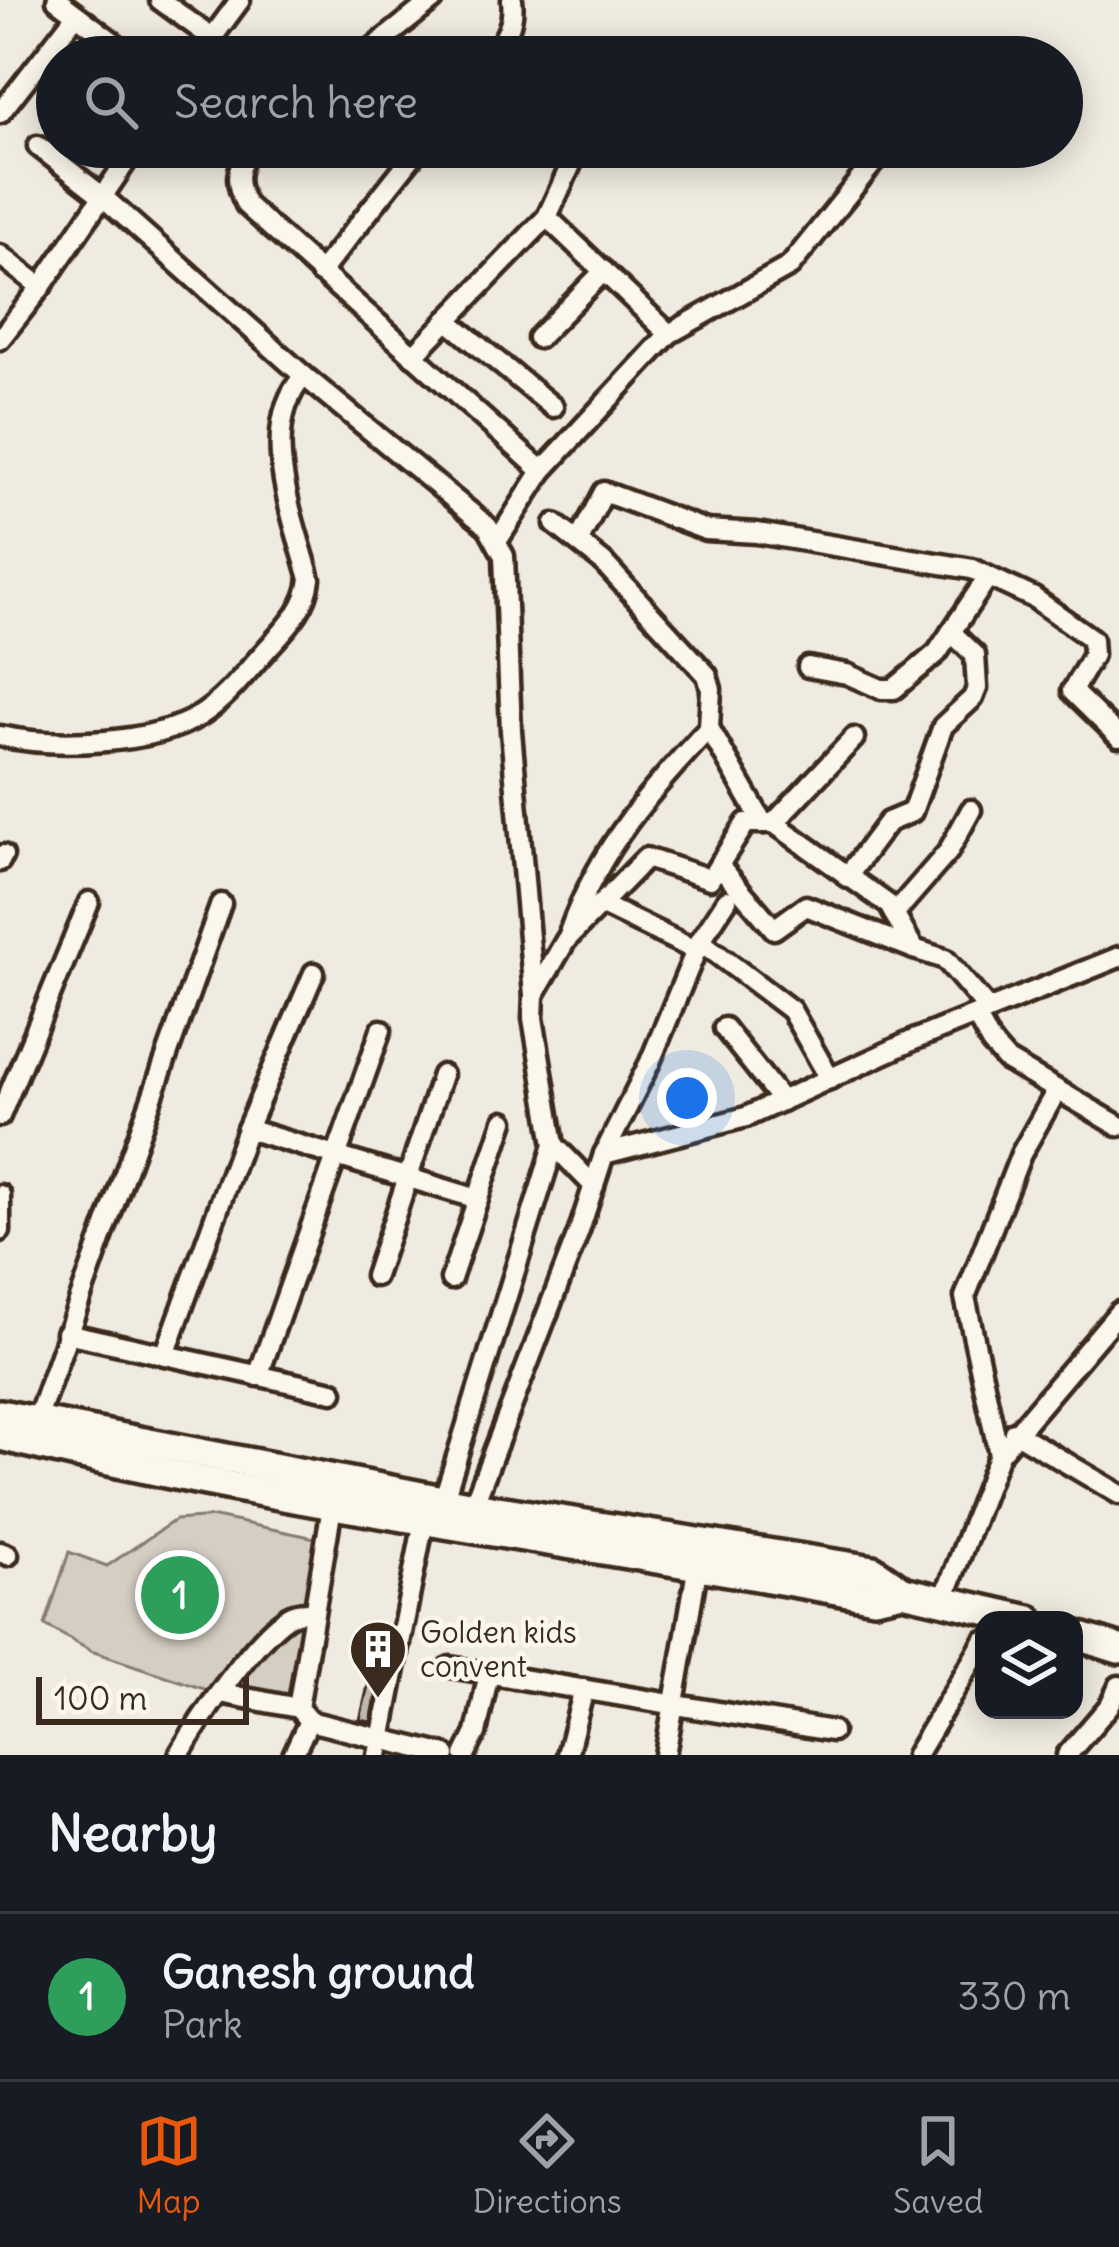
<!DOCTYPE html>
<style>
:root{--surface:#171b24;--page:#242831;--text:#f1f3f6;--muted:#9ea1a6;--line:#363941;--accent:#ea580c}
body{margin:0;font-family:Delius,sans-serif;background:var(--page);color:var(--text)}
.controls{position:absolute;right:36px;bottom:36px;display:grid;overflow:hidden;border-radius:24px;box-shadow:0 6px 30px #0003}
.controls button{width:108px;height:108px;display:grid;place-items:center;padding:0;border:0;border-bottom:3px solid var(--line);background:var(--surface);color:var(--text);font:60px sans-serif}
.scale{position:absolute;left:36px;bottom:30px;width:213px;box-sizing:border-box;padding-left:12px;border:6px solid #3b2a1e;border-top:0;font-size:33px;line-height:42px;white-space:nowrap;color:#3b2a1e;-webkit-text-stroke:9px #fbf7ec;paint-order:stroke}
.you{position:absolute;left:687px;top:1098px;width:42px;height:42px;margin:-30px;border:9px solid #fff;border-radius:50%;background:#1a73e8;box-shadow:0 0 0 18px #1a73e833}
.badge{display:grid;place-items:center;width:78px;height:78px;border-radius:50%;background:var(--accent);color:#fff;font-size:39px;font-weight:700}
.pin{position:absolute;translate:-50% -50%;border:6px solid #fff;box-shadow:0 3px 12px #0006}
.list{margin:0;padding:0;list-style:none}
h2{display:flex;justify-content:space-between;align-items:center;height:156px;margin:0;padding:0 48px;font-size:51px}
h2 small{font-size:39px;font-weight:400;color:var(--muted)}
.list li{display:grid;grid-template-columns:78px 1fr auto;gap:36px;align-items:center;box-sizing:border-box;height:168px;padding:0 48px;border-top:3px solid var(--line)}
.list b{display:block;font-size:45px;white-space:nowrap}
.list p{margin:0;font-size:39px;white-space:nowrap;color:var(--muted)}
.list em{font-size:39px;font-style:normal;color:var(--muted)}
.icon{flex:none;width:66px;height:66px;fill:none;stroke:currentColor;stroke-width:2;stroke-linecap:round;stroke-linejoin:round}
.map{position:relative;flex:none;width:1119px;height:1755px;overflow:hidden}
.search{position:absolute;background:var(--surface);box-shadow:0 6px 30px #0003;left:36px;right:36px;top:36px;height:132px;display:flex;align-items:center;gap:30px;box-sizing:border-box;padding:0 42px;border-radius:66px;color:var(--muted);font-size:45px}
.sheet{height:324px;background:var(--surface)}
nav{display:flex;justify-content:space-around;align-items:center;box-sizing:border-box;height:168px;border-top:3px solid var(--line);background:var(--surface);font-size:33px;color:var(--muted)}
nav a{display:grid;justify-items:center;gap:6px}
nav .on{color:var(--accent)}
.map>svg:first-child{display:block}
.green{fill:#d5cec3;stroke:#887c70;stroke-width:3}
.building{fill:#c0b8ad;stroke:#3b2a1e;stroke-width:3}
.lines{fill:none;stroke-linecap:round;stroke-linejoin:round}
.minor-casing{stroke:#3b2a1e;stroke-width:27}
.highway-casing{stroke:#3b2a1e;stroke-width:36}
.minor{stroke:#fbf7ec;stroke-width:18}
.highway{stroke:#fbf7ec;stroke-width:27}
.labels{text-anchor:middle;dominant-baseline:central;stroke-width:9;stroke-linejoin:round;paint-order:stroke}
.poi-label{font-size:30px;fill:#3b2a1e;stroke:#fbf7ec;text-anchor:start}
</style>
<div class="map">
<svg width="1119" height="1755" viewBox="0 0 1119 1755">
<rect width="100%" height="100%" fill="#f0ebe0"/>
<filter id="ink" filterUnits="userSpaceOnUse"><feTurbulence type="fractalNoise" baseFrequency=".00833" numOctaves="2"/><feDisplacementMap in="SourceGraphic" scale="24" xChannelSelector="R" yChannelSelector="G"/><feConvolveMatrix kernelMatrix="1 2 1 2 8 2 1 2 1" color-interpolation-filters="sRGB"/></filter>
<g filter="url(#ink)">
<polygon class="green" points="215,1517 315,1538 290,1700 207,1690 91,1651 45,1625 69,1552 107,1566 175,1520"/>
<polygon class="building" points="373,1664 382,1666 371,1722 360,1720"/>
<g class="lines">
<defs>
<g id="minor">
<polyline points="57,0 133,57"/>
<polyline points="160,0 212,38"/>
<polyline points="198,57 240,0"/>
<polyline points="362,57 433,0"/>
<path d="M492,57C505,38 515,24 512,0"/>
<polyline points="0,113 76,15"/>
<polyline points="38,146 102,196 304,376 488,527 504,556 511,731 534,995"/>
<path d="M250,147C236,169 234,182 246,205L542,471"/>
<polyline points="547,217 669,334"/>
<polyline points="0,255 41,287"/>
<polyline points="320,273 420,147"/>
<polyline points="447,320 553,407"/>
<polyline points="538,338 604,271"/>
<polyline points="0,339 41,287 136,147"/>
<polyline points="413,356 547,217 579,147"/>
<polyline points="555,524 603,562 707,675 711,689 709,728"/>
<polyline points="498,540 542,471 669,334 790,266 886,147"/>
<polyline points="579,540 604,492 706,530 757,533 972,569 1034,598 1092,639 1093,655 1072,691 1119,737"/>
<polyline points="808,667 847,674 881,689 894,689 937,653 988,577"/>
<path d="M0,736C55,748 152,745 201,715C227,698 247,671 267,649C286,628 307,608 310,579C294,520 256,427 304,376"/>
<polyline points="774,823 854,738"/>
<polyline points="0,861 3,855"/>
<polyline points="719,865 774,929 806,906 914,949"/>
<polyline points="847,877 888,822 912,812 943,726 973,698 977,688 975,655 951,632"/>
<polyline points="600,904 697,951"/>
<polyline points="894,914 948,852 971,810"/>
<path d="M570,930C600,847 650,791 709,728L763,823"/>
<polyline points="700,941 727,900"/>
<polyline points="976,1016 991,1043 1006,1060 1119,1126"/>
<polyline points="724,1028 782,1101"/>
<polyline points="0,1116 89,902"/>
<polyline points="247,1129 478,1199"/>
<polyline points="604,1154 650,1062 700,941 791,1010 830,1079"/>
<polyline points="594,1186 554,1145 533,1018 534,995 566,940 646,858 710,879 746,823 774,823 889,905 914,949 945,959 989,1010"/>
<polyline points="0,1195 0,1231"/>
<polyline points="375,1276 442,1075"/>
<polyline points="451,1279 504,1121"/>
<polyline points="66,1333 333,1392"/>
<polyline points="165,1355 247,1129 314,973"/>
<polyline points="258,1376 381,1030"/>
<polyline points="33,1431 221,904"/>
<polyline points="1014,1432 1119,1494"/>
<polyline points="999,1454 965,1297 1021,1154 1057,1090"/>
<polyline points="473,1506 579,1231 604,1154 746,1117 916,1039 1119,957"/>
<polyline points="332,1507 298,1708 309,1721 446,1755"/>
<polyline points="441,1508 554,1145"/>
<polyline points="0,1552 8,1555"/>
<polyline points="944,1599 999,1454 1119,1312"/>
<polyline points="450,1667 832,1731"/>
<polyline points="220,1693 298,1708"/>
<path d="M179,1755C200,1718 252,1642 286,1618C294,1612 303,1612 313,1612"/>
<polyline points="293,1755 309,1721"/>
<polyline points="378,1755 424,1521"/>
<polyline points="465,1755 476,1733 489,1673"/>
<polyline points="567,1755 584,1689"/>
<polyline points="665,1755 698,1564"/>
<polyline points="916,1755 984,1641"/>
<polyline points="1067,1755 1110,1705 1119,1686"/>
</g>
<g id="highway">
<polyline points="0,1414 473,1506 873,1570 903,1591"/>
<path d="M0,1436C288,1507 582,1542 874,1597L903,1591L1029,1620"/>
<polyline points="1074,1635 1119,1649"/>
</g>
</defs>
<use href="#minor" class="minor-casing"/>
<use href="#highway" class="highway-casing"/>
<use href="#minor" class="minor"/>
<use href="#highway" class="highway"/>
</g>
</g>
<defs>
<symbol id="building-pin" viewBox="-11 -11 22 30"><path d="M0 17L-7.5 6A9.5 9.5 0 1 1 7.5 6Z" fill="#3b2a1e" stroke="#fbf7ec"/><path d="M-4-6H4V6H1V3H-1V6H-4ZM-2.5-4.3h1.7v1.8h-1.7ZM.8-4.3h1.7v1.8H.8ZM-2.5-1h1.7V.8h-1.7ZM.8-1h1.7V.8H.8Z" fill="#fff"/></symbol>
</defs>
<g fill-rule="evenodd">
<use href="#building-pin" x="345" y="1616" width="66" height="90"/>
</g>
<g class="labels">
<g class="poi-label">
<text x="420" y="1632">Golden kids<tspan x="420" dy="34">convent</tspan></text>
</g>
</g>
</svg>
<div class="controls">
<button><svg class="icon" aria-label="layers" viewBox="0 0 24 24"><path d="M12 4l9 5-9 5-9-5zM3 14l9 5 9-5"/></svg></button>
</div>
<div class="scale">100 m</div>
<div class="you"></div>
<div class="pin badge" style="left:180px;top:1595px;background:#2e9e5b">1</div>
<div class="search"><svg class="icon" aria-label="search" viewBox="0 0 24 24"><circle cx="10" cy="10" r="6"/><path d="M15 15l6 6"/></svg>Search here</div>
</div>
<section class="sheet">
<h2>Nearby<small></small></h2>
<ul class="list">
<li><span class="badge" style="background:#2e9e5b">1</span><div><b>Ganesh ground</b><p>Park</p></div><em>330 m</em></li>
</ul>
</section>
<nav>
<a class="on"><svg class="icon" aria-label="map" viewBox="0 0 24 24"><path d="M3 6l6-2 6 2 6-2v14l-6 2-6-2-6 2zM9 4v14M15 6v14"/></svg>Map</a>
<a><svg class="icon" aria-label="directions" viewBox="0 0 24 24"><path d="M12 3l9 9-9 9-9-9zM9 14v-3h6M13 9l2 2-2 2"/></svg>Directions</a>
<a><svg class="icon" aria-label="saved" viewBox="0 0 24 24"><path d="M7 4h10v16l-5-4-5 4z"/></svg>Saved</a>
</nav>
